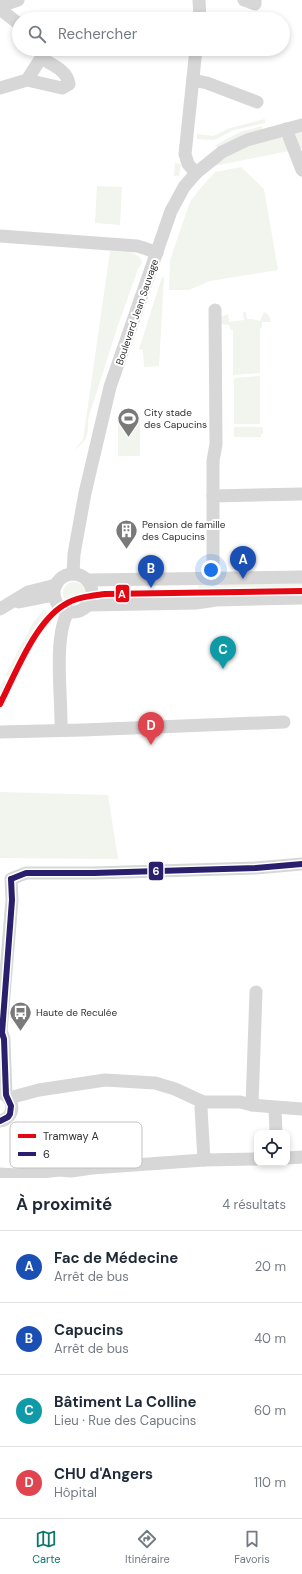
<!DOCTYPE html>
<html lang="fr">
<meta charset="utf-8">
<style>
:root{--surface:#fff;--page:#f2f2f3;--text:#1f2937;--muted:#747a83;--line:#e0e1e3;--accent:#0f766e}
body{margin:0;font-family:"DM Sans",sans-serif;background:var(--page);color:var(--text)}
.controls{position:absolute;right:12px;bottom:12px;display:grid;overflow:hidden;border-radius:8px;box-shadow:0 2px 6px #0003}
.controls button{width:36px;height:36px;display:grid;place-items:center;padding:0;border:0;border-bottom:1px solid var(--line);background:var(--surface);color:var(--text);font:20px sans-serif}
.you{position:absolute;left:211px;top:570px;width:14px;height:14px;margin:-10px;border:3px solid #fff;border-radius:50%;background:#1a73e8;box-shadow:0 0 0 6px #1a73e833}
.badge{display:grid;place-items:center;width:26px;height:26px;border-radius:50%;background:var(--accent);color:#fff;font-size:13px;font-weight:700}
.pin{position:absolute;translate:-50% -33px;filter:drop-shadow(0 1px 2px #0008)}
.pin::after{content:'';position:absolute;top:21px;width:14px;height:12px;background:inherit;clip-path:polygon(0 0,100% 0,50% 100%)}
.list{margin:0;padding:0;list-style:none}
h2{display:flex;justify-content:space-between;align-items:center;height:52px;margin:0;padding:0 16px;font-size:17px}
h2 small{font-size:13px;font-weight:400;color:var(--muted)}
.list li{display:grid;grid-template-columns:26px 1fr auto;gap:12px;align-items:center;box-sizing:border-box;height:72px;padding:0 16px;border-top:1px solid var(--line)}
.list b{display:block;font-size:15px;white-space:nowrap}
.list p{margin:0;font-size:13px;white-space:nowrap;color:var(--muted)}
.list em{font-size:13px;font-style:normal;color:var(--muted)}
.icon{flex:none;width:22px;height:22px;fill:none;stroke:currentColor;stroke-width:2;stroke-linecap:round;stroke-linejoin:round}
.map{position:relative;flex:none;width:302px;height:1178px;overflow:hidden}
.search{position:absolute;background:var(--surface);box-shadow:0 2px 6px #0003;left:12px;right:12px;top:12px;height:44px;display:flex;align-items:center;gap:10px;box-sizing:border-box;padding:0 14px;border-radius:22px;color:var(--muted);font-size:15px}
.sheet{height:340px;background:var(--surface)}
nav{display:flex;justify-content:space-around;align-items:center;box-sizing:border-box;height:56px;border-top:1px solid var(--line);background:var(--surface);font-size:11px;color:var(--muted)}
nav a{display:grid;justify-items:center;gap:2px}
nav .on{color:var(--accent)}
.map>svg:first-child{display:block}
.green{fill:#f1f5ed}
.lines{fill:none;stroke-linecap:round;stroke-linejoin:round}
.minor{stroke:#d7d7d7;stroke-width:13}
.bus-1-casing{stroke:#fff;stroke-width:9}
.bus-1{stroke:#291f6c;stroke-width:6}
.tram-1-casing{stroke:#fff;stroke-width:9}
.tram-1{stroke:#e30613;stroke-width:6}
.labels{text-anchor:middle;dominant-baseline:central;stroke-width:4;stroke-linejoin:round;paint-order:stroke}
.street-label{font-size:10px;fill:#333;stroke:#fff}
.poi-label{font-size:10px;fill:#333;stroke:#fff;text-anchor:start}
.key{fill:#fff;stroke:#c2c2c2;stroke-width:1}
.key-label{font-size:11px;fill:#333}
.line-badge{stroke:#fff;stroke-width:1.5}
.badge-label{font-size:11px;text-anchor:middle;font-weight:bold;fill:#fff}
</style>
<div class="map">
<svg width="302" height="1178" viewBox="0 0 302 1178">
<rect width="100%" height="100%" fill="#fff"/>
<g class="green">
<polygon points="265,119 265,123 234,130 214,140 197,139 197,134 213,136 230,128"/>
<polygon points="262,126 262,129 243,135 217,148 216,145 240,132"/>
<polygon points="302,129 302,148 298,149 293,140 295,133"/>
<polygon points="280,137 285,141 289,151 214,166 235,149"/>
<polygon points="175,163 181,164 179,176 174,176"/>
<polygon points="241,167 264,189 278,270 210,281 189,290 169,290 170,260 190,202 198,191 215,172"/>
<polygon points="97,186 122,187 120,225 95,223"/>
<path d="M110,251C121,252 140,250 142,263L138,269L117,328L88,419C89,433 87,442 74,450L83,440Z"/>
<polygon points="162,277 164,277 159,366 144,367 143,350 139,349"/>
<path d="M243,312H246L247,319H252L260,321L264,312C268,313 270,317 271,322H262V328H260V373L233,375V330H231L229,325L221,324V317L228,314L229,322L244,320Z"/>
<polygon points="260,376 260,424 234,424 234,378"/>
<rect x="118" y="420" width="22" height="36"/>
<polygon points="234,427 263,427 263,434 261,434 261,437 234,437"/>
<polygon points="302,581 302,595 199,597 198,584"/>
<circle cx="74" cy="593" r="11"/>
<polygon points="44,609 51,617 38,635 17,676 5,676 33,623"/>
<polygon points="3,681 15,681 0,710 0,687"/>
<polygon points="0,792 108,795 118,859 0,858"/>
</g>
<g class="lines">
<g class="minor">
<polyline points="199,0 200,19"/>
<polyline points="244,0 255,4 255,0"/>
<polyline points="0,6 18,0"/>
<polyline points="0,9 19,24"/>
<polyline points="193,80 207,83 257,102"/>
<path d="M0,88L27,80L62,88L69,84C67,70 52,65 41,58L27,80"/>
<polyline points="286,129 302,170"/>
<polyline points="196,173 188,164 185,154 196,49"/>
<polyline points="0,236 137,246 144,248 157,253"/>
<polyline points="213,496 302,494"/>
<circle cx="73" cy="593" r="19"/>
<polyline points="73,574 74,554 85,493 110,387 171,211 184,187 196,173 222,152 247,140 302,125"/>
<polyline points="213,579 213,461 216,444 215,310"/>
<polyline points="87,580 302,577"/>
<polyline points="19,602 54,595"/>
<polyline points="89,605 196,603 216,600 302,598"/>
<polyline points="0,609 28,592 56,585"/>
<path d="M61,730C62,699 53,638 68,612"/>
<polyline points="0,732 83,730 284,722"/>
<polyline points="2,1033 4,1039 6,1095"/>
<polyline points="0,1043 12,900 11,879 26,873 94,873 256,868 302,864"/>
<polyline points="9,1098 39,1090 105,1080 155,1083 175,1089 203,1102 240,1102 252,1105 302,1109"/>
<polyline points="203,1102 201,1108 204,1160"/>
<polyline points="252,1105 256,992"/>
<polyline points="275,1108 276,1133"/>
<path d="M0,1121C15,1118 16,1100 2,1093"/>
<polyline points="287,1158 302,1157"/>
<polyline points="0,1174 17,1175 59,1170 71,1171 92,1168 204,1160 257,1159"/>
</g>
<defs>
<g id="bus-1">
<polyline points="11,879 26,873 94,873 256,868 302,864"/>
<polyline points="0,1121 8,1117 10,1114 11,1106 6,1095 4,1039 2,1033 12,900 11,879"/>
</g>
</defs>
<use href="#bus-1" class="bus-1-casing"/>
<use href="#bus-1" class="bus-1"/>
<defs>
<path id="tram-1" d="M0,704C15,675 35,622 64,605C76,597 91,596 105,594L302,591"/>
</defs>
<use href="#tram-1" class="tram-1-casing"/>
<use href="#tram-1" class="tram-1"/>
</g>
<defs>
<symbol id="stadium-pin" viewBox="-11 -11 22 30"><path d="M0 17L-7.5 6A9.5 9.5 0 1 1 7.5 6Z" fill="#7a7a7a" stroke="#fff"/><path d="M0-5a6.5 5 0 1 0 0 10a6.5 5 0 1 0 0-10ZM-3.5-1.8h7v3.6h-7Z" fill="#fff"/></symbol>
<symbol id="building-pin" viewBox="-11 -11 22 30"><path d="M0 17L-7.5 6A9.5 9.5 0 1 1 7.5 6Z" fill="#7a7a7a" stroke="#fff"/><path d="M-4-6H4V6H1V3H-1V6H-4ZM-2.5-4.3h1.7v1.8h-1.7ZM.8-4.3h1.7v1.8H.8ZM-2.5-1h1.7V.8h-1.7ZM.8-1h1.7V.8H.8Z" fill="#fff"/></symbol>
<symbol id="bus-pin" viewBox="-11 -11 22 30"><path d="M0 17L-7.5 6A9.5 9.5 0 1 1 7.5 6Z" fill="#7a7a7a" stroke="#fff"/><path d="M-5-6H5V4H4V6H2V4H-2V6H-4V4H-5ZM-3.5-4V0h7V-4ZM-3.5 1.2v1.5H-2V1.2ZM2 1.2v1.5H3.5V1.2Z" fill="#fff"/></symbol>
</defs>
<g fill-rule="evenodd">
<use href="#stadium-pin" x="116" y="406" width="25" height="34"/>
<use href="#building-pin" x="114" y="518" width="25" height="34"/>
<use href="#bus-pin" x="8" y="1000" width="25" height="34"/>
</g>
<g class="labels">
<g class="street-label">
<text transform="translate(137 312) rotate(-71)">Boulevard Jean Sauvage</text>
</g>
<g class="poi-label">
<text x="144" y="412">City stade<tspan x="144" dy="12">des Capucins</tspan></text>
<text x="142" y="524">Pension de famille<tspan x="142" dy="12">des Capucins</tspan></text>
<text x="36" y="1012">Haute de Reculée</text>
</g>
</g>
<rect x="10" y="1122" width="132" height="46" rx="6" class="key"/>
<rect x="18" y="1134" width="18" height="4" fill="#e30613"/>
<rect x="18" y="1152" width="18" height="4" fill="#291f6c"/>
<g class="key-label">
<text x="43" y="1140">Tramway A</text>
<text x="43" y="1158">6</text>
</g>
<g class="line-badge">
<rect x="115" y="584" width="15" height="19" rx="4" fill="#e30613"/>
<rect x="148" y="861" width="16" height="20" rx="4" fill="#291f6c"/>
</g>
<g class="badge-label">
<text x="122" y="598">A</text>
<text x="156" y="875">6</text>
</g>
</svg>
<div class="controls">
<button><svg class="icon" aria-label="locate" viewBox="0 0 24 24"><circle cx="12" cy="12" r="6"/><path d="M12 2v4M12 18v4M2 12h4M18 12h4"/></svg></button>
</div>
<div class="you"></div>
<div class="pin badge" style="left:243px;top:579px;background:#1a4fb4">A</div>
<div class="pin badge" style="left:151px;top:588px;background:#1a4fb4">B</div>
<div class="pin badge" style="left:223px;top:669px;background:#0f9aa8">C</div>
<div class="pin badge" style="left:151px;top:745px;background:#e0444e">D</div>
<div class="search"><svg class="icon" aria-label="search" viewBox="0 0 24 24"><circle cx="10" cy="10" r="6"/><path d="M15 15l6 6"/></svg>Rechercher</div>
</div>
<section class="sheet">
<h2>À proximité<small>4 résultats</small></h2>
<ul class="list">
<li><span class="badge" style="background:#1a4fb4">A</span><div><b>Fac de Médecine</b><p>Arrêt de bus</p></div><em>20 m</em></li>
<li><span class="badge" style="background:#1a4fb4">B</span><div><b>Capucins</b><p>Arrêt de bus</p></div><em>40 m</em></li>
<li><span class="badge" style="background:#0f9aa8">C</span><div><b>Bâtiment La Colline</b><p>Lieu · Rue des Capucins</p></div><em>60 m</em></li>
<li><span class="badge" style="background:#e0444e">D</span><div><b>CHU d'Angers</b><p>Hôpital</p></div><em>110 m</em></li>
</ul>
</section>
<nav>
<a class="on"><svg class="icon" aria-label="map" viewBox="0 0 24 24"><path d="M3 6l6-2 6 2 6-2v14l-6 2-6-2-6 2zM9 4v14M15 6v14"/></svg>Carte</a>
<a><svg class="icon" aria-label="directions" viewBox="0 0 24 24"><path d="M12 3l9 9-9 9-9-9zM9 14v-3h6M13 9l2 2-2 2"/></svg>Itinéraire</a>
<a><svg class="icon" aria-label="saved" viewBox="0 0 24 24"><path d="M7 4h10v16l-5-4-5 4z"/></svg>Favoris</a>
</nav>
